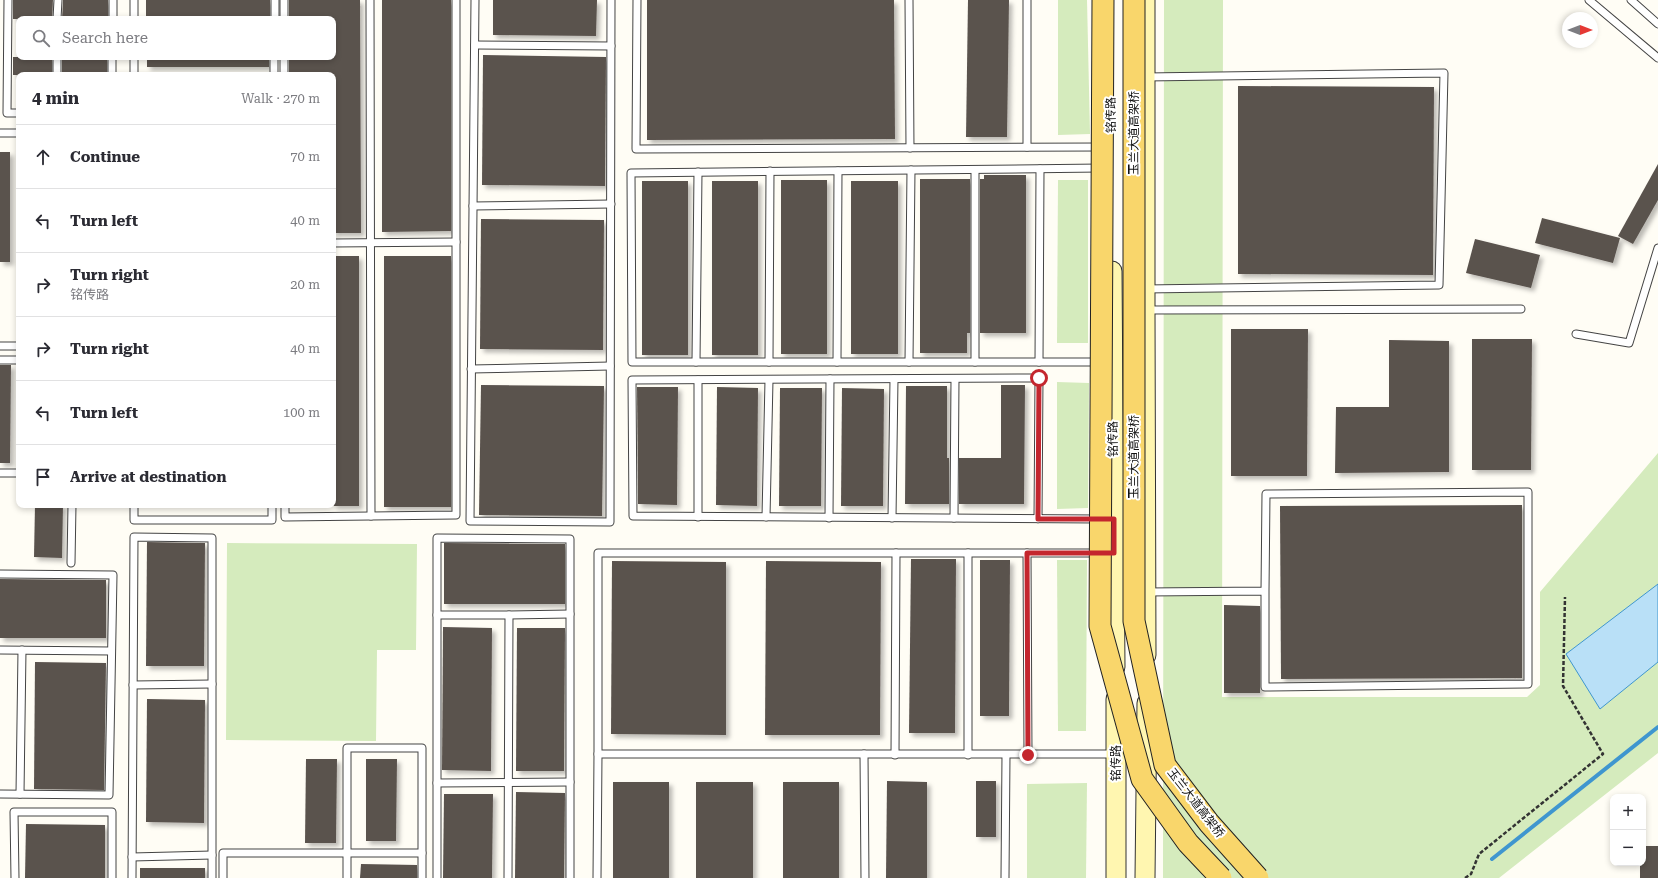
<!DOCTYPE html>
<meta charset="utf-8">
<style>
:root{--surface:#fff;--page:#f7f7f7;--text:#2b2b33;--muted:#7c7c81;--line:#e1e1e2}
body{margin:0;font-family:"Roboto Serif","Noto Sans SC",serif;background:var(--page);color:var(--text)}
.controls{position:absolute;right:12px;bottom:12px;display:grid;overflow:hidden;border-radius:8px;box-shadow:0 2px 6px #0003}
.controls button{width:36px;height:36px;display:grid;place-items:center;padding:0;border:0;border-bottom:1px solid var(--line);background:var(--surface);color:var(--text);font:20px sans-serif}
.compass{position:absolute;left:1562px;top:12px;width:36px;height:36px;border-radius:50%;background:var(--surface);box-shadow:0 2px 6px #0003;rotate:90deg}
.stop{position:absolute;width:12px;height:12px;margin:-9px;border:3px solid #c4262e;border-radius:50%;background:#fff}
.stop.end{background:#c4262e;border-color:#fff;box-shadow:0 1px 4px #0008}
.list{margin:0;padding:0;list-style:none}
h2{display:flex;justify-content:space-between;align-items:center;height:52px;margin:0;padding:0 16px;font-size:17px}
h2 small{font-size:13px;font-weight:400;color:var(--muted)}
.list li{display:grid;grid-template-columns:26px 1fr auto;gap:12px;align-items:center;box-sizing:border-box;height:64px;padding:0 16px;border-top:1px solid var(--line)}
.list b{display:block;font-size:15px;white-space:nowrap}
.list p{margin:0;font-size:13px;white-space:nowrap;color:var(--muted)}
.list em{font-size:13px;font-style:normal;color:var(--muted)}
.icon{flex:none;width:22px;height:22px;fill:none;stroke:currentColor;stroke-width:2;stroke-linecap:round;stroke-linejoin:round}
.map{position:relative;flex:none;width:1658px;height:878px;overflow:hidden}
.search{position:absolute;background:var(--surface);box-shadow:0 2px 6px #0003;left:16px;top:16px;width:320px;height:44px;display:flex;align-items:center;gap:10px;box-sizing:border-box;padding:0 14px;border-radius:8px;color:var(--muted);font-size:15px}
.panel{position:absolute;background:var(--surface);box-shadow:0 2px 6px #0003;left:16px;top:72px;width:320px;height:436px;border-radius:8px}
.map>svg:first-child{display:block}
.green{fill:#d5ebbd}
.water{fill:#b9e0f7;stroke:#3f96cf}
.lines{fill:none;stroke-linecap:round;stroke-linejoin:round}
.stream{stroke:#3f96cf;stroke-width:4}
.building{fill:#5a524d;filter:url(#shadow)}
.lane-casing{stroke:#444;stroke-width:9}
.secondary-casing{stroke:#333;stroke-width:21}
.path{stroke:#333;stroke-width:2.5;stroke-dasharray:4 2;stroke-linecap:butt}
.lane{stroke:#fff;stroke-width:7}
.secondary{stroke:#fff6b0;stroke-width:19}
.primary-bridge-casing{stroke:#222;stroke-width:23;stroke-linecap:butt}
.primary-bridge{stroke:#f9d66b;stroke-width:21}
.route{stroke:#c4262e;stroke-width:5}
.labels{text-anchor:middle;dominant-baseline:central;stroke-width:4;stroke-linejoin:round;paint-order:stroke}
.street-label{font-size:12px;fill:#111;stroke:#fff}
</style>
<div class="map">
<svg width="1658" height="878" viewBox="0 0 1658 878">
<defs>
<filter id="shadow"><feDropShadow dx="3.5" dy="3.5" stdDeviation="2" flood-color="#0004"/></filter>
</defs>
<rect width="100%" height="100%" fill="#fffdf5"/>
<g class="green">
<polygon points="1058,0 1087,0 1090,134 1058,135"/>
<polygon points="1164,0 1223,0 1222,697 1527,697 1540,685 1540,592 1658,453 1658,753 1499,878 1163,878"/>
<polygon points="1058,180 1088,180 1088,343 1057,343"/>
<polygon points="1057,382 1089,383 1088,508 1057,509"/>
<polygon points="227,543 417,544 416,650 377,650 376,741 226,740"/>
<polygon points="1057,560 1087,560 1086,731 1058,731"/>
<polygon points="1087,783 1086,878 1027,878 1027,784"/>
</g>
<polygon class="water" points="1658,584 1658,662 1600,709 1566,654"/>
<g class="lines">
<polyline class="stream" points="1492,859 1658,727"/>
</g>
<g class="building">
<polygon points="13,0 53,0 52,19 13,19"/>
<polygon points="63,0 108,0 108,19 62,19"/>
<rect x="146" y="0" width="124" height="19"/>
<polygon points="289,0 360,0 361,233 333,233 333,75 289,75 289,57 333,57 333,19 289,19"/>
<polygon points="382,0 451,0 451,231 382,232"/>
<polygon points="493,0 597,0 596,36 493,35"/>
<polygon points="647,0 894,0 895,139 647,140"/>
<polygon points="968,0 1009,0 1007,137 966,137"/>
<polygon points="483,55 606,57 605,186 482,185"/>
<rect x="13" y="57" width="39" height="18"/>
<rect x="62" y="57" width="45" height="18"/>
<rect x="147" y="57" width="122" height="10"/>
<polygon points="1238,86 1434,87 1433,275 1238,274"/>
<rect x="0" y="152" width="10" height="110"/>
<polygon points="1658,164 1658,200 1633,244 1618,236"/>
<polygon points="984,175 1026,175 1026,333 980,333 980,179 984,179"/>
<polygon points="920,179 970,179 970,333 967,333 967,353 920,353"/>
<rect x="781" y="180" width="46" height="174"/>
<rect x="642" y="181" width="46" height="174"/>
<rect x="712" y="181" width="46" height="174"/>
<rect x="851" y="181" width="47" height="173"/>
<polygon points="1542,218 1620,238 1613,263 1535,243"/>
<polygon points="481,219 604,220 603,350 480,349"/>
<polygon points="1475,239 1540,255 1531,288 1466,273"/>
<rect x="333" y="256" width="26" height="250"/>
<rect x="384" y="256" width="67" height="251"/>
<polygon points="1231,329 1308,329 1307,476 1231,476"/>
<polygon points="1472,339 1532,339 1531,470 1472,470"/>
<polygon points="1389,340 1449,341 1449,472 1335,473 1336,407 1389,407"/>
<polygon points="0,365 11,365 10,463 0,463"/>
<polygon points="481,385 604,386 602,516 479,515"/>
<polygon points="1001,385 1025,385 1024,504 959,504 959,458 1001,458"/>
<polygon points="906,386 947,386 947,458 949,458 949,504 905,504"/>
<polygon points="637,387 678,387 677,505 638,504"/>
<polygon points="717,387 758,388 757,506 716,505"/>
<polygon points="780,388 822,388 821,506 779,506"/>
<polygon points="842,388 884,389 883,506 841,506"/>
<polygon points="35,505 63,505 62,558 34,557"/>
<polygon points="1522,505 1522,678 1281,679 1280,506"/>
<polygon points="147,542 205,543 204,666 146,666"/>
<polygon points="444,543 565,544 565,604 444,604"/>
<polygon points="911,559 956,559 955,733 909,733"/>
<polygon points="980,560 1010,560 1009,716 980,716"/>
<polygon points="612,561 726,562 726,735 611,734"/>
<polygon points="766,561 881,562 880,735 765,735"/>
<polygon points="0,579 106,580 106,638 0,638"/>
<polygon points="1224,605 1260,606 1260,693 1224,693"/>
<polygon points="443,627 492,628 491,771 442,770"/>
<polygon points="517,628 565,628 564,771 516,771"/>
<polygon points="35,662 106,663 104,790 34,789"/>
<polygon points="147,699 205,700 204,823 146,822"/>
<polygon points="306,759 337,759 336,843 305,843"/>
<polygon points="366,759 397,759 396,841 366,841"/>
<polygon points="887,781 927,782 927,878 886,878"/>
<rect x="976" y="781" width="20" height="56"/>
<rect x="613" y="782" width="56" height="96"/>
<rect x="696" y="782" width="57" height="96"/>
<rect x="783" y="782" width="56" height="96"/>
<polygon points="516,792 565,793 564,878 515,878"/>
<polygon points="444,794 493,794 492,878 443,878"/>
<polygon points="26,824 105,825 105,878 25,878"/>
<polygon points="1643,846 1658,846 1658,878 1640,878 1640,863 1643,863"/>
<polygon points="361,864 417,865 417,878 360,878"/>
<rect x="140" y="868" width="65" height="10"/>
</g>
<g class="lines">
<defs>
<g id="lane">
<polyline points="8,0 7,113 19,113"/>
<polyline points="134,0 134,19"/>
<polyline points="284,0 284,19"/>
<polyline points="370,0 371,516"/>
<polyline points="475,0 470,521 610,522 611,0"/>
<polyline points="637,0 636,149 1101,147"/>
<polyline points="909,0 910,148"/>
<polyline points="1027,0 1027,147"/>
<polyline points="1589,0 1658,58"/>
<polyline points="1631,0 1658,24"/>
<polyline points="57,19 58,0"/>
<polyline points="113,19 113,0"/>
<polyline points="275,19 275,0"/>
<polyline points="475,45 611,46"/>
<polyline points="134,57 134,75"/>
<polyline points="284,57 284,75"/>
<polyline points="57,75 57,57"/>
<polyline points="112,75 112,57"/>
<polyline points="274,75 274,57"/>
<polyline points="0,133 19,133"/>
<polyline points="975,170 975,362"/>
<polyline points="473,206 611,204"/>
<polyline points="333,243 456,242"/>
<polyline points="1145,289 1439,285 1444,73 1146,77"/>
<polyline points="1145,310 1521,309"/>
<polyline points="1576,334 1629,343 1658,248"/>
<polyline points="0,346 19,346"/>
<polyline points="0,360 19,360"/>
<polyline points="696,362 698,172"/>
<polyline points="769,362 770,171"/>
<polyline points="837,362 838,171"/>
<polyline points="909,362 911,170"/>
<polyline points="1039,362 1040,169"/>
<polyline points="1100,362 632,362 631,173 1101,168"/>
<polyline points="471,369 610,366"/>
<polyline points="698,380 698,517"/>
<polyline points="0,473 19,473"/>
<polyline points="134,505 134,520 272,520 272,505"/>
<polyline points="285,505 285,517 456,515 456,0"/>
<polyline points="766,517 769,380"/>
<polyline points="829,518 830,379"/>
<polyline points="892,518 894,379"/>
<polyline points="954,518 955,379"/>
<path d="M1038,519L1039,378L632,380L633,516C788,517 943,518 1098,519"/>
<polyline points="968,553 1027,553 1028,755"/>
<polyline points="1027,553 1099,553"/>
<polyline points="71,563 72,505"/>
<polyline points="0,574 113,575 109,795 0,794"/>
<polyline points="1146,592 1265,591 1265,687 1528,684 1528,492 1266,494 1265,591"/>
<polyline points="509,615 570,614"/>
<polyline points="0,650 111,651"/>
<polyline points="133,685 212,684"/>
<polyline points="864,754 865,878"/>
<polyline points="895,755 896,553"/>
<polyline points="968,755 968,553 598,553 598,754 1116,754"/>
<polyline points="437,783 570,782"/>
<polyline points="20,794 22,650"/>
<polyline points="132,857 212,855"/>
<polyline points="15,878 14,812 112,812 112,878"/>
<polyline points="132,878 134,537 212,538 212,878"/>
<polyline points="223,878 223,853 422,853"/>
<polyline points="347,878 347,748 422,748 422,878"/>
<polyline points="437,878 437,615"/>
<polyline points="508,878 509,615 437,615 437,538 570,539 570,878"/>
<polyline points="597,878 598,754"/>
<polyline points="1005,878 1006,755"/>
</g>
<g id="secondary">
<polyline points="1145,0 1145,310 1146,655"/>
<polyline points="1112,271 1115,667"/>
<polyline points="1116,878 1116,699"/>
<polyline points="1145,878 1147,703"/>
</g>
</defs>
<use href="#lane" class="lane-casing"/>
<use href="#secondary" class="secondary-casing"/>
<polyline class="path" points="1465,878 1471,874 1479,854 1603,754 1563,686 1565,597"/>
<use href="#lane" class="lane"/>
<use href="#secondary" class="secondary"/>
<defs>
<g id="primary-bridge">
<polyline points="1103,0 1100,626 1142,779 1188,843 1221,878"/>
<polyline points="1134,0 1134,621 1165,765 1209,823 1258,878"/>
</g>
</defs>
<use href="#primary-bridge" class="primary-bridge-casing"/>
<use href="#primary-bridge" class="primary-bridge"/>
</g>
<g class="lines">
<polyline class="route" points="1028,755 1027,553 1114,553 1114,519 1038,519 1039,378"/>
</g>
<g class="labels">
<g class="street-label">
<text transform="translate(1111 115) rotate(-91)">铭传路</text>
<text transform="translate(1134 133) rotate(-90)">玉兰大道高架桥</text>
<text transform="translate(1113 439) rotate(-91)">铭传路</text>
<text transform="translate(1134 457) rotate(-90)">玉兰大道高架桥</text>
<text transform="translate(1116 763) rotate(-90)">铭传路</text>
<text transform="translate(1196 803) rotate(52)">玉兰大道高架桥</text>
</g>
</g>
</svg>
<div class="controls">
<button>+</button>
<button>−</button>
</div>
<svg class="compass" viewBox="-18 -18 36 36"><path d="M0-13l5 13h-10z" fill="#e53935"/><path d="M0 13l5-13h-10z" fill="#7c7c81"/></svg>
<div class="stop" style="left:1039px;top:378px"></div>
<div class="stop end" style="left:1028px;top:755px"></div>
<div class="search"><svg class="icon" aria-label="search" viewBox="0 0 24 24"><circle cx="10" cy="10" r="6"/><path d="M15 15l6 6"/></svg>Search here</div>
<section class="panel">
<h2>4 min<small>Walk · 270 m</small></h2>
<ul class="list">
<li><svg class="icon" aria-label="ahead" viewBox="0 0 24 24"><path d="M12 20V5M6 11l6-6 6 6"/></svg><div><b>Continue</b></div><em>70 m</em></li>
<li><svg class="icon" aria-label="left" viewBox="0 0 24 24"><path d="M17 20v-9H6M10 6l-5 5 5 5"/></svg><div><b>Turn left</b></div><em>40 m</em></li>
<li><svg class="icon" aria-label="right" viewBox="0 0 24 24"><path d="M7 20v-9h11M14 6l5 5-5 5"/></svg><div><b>Turn right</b><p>铭传路</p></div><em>20 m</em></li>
<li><svg class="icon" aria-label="right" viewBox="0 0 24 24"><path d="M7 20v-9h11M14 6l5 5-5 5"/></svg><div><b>Turn right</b></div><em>40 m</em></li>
<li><svg class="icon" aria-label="left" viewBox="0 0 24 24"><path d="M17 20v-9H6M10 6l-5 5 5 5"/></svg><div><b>Turn left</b></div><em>100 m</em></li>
<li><svg class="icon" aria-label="arrive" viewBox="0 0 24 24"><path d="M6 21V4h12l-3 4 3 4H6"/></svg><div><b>Arrive at destination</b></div></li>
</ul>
</section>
</div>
